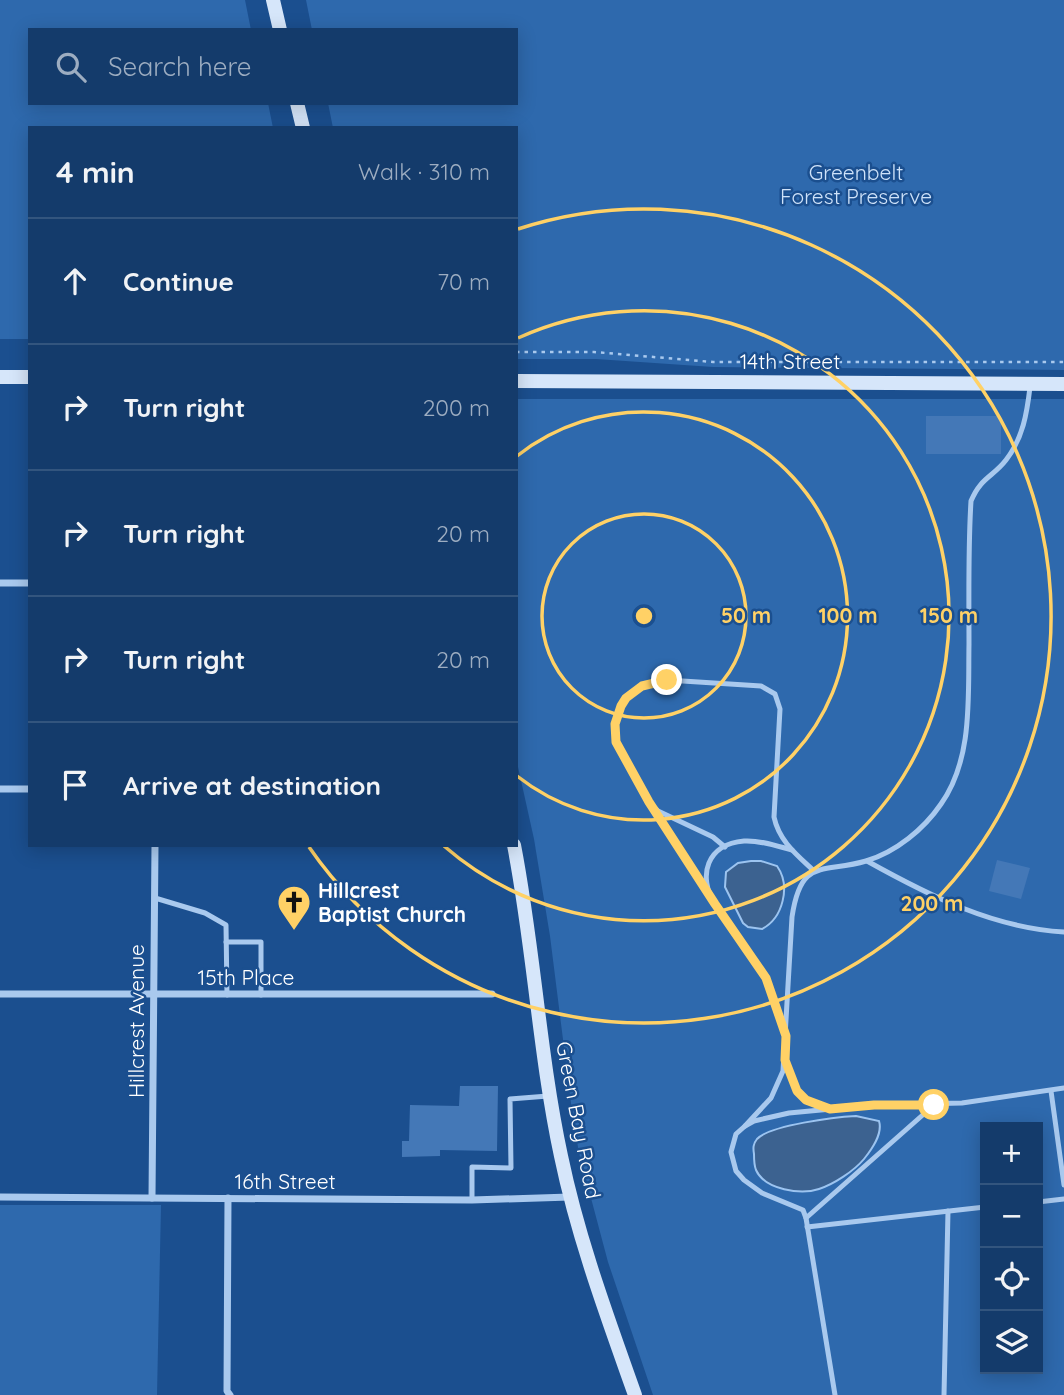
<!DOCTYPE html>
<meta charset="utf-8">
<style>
:root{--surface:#143b6b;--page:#1d4271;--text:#f1f3f6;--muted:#9dadc1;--line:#33557e}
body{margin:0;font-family:Quicksand,sans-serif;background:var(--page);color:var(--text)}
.controls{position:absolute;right:21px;bottom:21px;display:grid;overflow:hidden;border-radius:0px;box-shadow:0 4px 18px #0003}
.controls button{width:63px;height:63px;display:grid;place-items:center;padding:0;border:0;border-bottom:2px solid var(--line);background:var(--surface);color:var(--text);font:35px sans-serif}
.stop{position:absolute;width:21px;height:21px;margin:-16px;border:5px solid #ffd166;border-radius:50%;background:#fff}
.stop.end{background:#ffd166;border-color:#fff;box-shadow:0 2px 7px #0008}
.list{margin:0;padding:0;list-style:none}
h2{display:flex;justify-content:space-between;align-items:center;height:91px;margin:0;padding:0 28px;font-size:30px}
h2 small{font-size:23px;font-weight:400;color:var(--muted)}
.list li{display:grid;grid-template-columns:46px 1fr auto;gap:21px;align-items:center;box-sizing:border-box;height:126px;padding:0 28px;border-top:2px solid var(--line)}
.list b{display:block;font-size:26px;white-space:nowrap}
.list em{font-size:23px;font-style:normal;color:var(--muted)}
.icon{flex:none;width:38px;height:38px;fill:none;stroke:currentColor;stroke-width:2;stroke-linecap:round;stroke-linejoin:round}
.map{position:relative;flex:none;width:1064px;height:1395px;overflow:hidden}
.search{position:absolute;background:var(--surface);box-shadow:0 4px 18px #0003;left:28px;top:28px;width:490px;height:77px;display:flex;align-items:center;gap:18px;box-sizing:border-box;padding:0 24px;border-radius:0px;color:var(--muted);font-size:26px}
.panel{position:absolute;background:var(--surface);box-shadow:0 4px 18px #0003;left:28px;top:126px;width:490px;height:721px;border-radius:0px}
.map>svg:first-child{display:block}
.green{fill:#2e69ad;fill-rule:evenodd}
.water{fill:#3c6290;stroke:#9cc4f0;stroke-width:2}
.building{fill:#4478b7}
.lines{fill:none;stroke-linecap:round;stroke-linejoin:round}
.path{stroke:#a9c9ee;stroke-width:2.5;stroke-dasharray:3.5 5;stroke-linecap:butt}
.lane{stroke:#a9c9ee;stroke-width:5}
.street{stroke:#a9c9ee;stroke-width:7}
.secondary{stroke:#d6e6fa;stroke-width:14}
.route{stroke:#ffd166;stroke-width:9}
.ring{fill:none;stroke:#ffd166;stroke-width:3.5}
.labels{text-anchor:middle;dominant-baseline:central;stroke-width:5;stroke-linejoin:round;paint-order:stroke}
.park-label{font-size:21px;fill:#cfe3fa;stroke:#1b4f8f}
.street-label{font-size:21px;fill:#fff;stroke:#1b4f8f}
.poi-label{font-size:21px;font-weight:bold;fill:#fff;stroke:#1b4f8f;text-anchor:start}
.centre{fill:#ffd166;stroke:#1b4f8f;stroke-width:3.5}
.ring-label{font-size:21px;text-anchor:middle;font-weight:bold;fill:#ffd166;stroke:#1b4f8f;stroke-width:5;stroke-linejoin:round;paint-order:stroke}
</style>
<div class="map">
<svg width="1064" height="1395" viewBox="0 0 1064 1395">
<rect width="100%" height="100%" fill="#1b4f8f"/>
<g class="green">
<polygon points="0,0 245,0 251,30 30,30 30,103 268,103 273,128 30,128 30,339 0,339"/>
<polygon points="306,0 1064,0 1064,370 713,367 596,359 516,359 516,128 333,128 328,103 516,103 516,30 312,30"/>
<path d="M516,399H1064V1395H653L608,1262L579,1153L572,1111L550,936L534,839L516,758ZM985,1127H1038V1369H985Z"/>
<polygon points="0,1205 161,1205 157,1395 0,1395"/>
</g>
<g class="water">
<path d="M751,861H761L777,866C791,886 783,918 762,929L748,927L743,923L725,887L726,872L738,863Z"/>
<path d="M856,1116L879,1121C883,1134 872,1149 864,1159C854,1171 834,1184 819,1189C801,1195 765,1190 756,1170C754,1165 754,1160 754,1154C753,1148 753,1144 757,1139C770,1125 836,1117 856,1116Z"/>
</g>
<g class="building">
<rect x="926" y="416" width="75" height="38"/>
<polygon points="997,860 1030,868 1021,899 989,891"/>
<polygon points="460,1086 498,1086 497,1151 440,1150 440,1156 402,1157 402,1141 409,1141 410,1105 459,1106"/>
</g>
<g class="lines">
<polyline class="path" points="516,352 594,352 713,362 1064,362"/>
<g class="lane">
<polyline points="654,810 704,887"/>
<path d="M725,847L713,837L658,811L649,802L616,742L615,724L621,706L632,692L641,686L667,680L761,686L775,694L780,709L774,817C779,841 797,855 814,871"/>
<path d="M867,861C928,895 993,928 1064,932"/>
<polyline points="155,898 205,913 226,925 227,995"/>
<polyline points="226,942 261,942 261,995"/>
<path d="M784,1028L767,978L715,904C697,876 707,844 744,841C760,840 777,846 792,850"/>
<path d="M785,1062C794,1088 799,1101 827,1108"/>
<polyline points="1051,1091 1064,1185"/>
<path d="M745,1126L771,1098L783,1071L792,917C801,857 822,874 866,861C896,852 924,829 941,804C973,759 968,697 969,644C969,597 968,549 971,501C981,477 993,477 1006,460C1023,438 1027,413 1030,387"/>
<polyline points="472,1200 472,1167 511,1168 510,1099 548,1096"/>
<polyline points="1038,1202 1064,1199"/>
<polyline points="806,1218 934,1105"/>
<polyline points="807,1227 985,1207"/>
<polyline points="835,1395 806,1218 803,1210 762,1193 744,1180 736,1171 731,1152 736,1134 745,1126 754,1121 789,1113 874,1105 962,1103 1064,1088"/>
<polyline points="944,1395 948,1211"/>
</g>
<g class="street">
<polyline points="0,583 30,583"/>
<polyline points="0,789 30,789"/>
<polyline points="0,994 492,994"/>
<polyline points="0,1197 472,1200 570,1197"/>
<polyline points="152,1198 155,845"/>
<polyline points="228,1198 227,1391 230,1395"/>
</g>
<g class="secondary">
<polyline points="273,0 280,30"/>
<polyline points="297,103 303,128"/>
<polyline points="0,377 30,377"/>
<polyline points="516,381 1064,384"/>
<path d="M514,845C534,948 539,1053 561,1156C578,1238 607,1316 635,1395"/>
</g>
</g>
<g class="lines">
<polyline class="route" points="667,680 642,686 626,698 621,706 615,724 616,742 649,802 715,904 766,978 786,1036 785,1060 797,1091 806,1100 830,1109 874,1105 934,1105"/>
</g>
<g class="ring">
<circle cx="644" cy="616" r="102"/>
<path d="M517 456A204 204 0 1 1 517 776"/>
<path d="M518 338A305 305 0 1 1 444 846"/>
<path d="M518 229A407 407 0 1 1 309 847"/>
</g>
<defs>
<symbol id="church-pin" viewBox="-11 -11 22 30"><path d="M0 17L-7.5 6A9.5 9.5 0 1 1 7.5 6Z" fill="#ffd166" stroke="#1b4f8f"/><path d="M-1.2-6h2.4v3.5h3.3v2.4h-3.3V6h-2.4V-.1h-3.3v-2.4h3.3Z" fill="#111"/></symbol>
</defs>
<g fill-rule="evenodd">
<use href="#church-pin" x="275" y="883" width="38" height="52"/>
</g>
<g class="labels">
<g class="park-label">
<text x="856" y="172">Greenbelt<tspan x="856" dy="24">Forest Preserve</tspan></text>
</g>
<g class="street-label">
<text x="790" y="361">14th Street</text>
<text x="246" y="977">15th Place</text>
<text transform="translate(136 1021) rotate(-90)">Hillcrest Avenue</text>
<text transform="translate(579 1120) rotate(79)">Green Bay Road</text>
<text x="285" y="1181">16th Street</text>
</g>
<g class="poi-label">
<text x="318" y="890">Hillcrest<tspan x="318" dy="24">Baptist Church</tspan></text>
</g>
</g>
<circle cx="644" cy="616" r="10" class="centre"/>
<g class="ring-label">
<text x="746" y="623">50 m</text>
<text x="848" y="623">100 m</text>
<text x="949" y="623">150 m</text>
<text x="932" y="911">200 m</text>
</g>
</svg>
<div class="controls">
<button>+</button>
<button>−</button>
<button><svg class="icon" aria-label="locate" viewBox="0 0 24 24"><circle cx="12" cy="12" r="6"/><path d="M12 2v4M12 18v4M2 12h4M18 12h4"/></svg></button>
<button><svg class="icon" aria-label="layers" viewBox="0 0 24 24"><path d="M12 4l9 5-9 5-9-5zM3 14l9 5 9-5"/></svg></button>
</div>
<div class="stop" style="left:934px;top:1105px"></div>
<div class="stop end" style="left:667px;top:680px"></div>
<div class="search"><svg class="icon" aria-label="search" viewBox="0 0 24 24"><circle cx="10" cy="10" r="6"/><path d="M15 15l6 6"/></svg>Search here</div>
<section class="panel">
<h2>4 min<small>Walk · 310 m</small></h2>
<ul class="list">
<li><svg class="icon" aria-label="ahead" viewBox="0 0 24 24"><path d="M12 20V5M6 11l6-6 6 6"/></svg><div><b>Continue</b></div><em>70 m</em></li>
<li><svg class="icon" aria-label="right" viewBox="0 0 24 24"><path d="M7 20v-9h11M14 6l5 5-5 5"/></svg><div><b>Turn right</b></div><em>200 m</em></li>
<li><svg class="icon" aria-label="right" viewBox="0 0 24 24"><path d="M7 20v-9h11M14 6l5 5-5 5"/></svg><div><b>Turn right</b></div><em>20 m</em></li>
<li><svg class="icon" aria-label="right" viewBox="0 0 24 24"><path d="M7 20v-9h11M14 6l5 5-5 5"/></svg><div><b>Turn right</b></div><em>20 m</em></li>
<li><svg class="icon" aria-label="arrive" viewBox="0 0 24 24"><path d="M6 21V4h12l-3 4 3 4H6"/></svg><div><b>Arrive at destination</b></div></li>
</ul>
</section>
</div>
